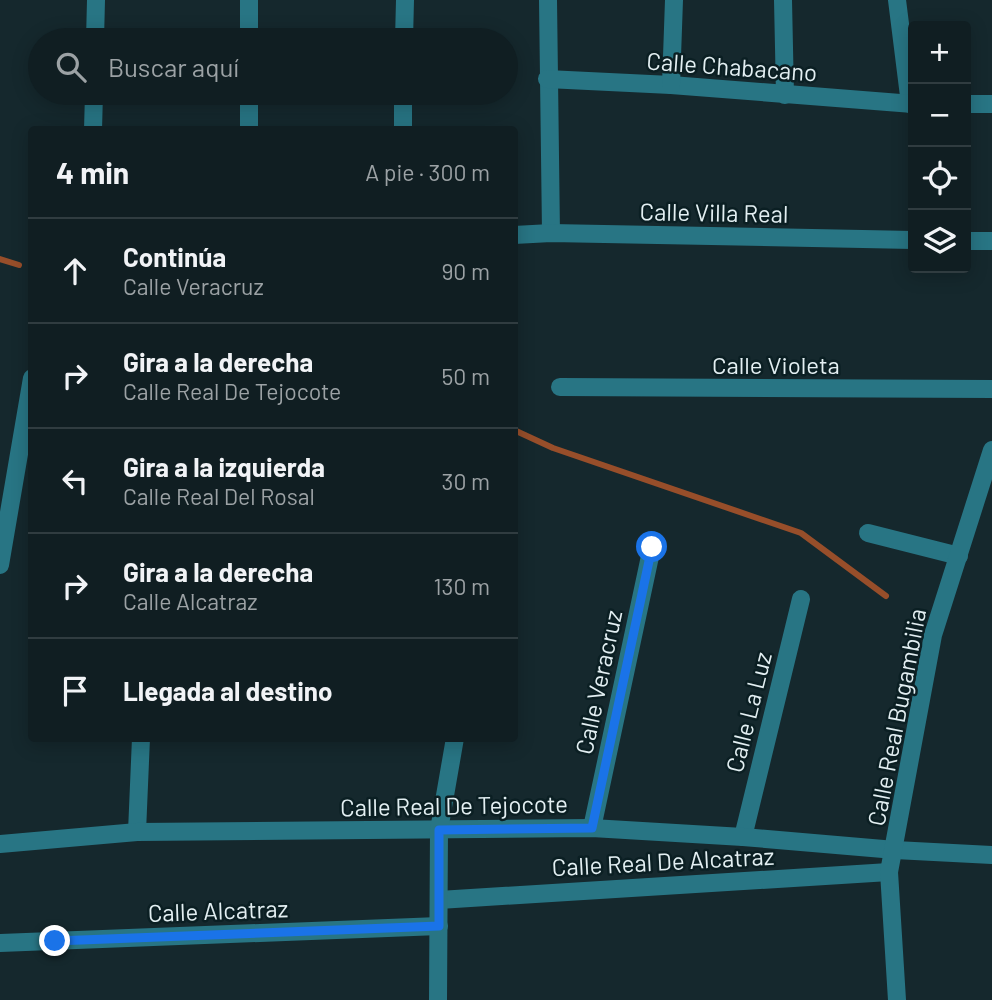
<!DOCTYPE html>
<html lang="es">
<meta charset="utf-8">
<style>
:root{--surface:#101e22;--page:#19272a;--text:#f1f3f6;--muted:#9ca2a5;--line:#303c40}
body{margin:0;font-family:Barlow,sans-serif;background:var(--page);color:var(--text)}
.controls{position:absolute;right:21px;top:21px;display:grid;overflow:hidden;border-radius:7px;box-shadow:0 4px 18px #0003}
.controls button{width:63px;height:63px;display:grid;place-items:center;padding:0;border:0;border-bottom:2px solid var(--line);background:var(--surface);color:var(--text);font:35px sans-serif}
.stop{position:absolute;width:21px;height:21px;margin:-16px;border:5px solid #1a73e8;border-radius:50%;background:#fff}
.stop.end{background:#1a73e8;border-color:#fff;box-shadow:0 2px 7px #0008}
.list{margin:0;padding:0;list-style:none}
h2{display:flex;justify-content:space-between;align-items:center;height:91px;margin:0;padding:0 28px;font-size:30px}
h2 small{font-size:23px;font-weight:400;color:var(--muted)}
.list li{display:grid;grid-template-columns:46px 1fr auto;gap:21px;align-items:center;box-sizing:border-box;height:105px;padding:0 28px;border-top:2px solid var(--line)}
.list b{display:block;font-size:26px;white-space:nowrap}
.list p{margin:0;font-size:23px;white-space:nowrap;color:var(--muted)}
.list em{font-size:23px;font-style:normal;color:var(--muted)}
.icon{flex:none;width:38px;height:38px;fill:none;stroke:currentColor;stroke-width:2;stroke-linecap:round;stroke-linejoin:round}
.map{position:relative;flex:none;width:992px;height:1000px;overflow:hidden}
.search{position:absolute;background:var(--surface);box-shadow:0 4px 18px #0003;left:28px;top:28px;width:490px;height:77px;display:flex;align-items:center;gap:18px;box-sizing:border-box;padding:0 24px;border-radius:38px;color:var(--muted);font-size:26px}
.panel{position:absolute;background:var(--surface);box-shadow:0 4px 18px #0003;left:28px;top:126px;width:490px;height:616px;border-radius:7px}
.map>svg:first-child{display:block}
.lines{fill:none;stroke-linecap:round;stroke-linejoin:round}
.stream{stroke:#974e2a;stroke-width:6}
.minor{stroke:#287584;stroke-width:18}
.route{stroke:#1a73e8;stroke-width:9}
.labels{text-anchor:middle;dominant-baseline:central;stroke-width:5;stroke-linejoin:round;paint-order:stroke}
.street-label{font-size:24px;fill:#e3eff2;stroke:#0b1f23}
</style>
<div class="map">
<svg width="992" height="1000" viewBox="0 0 992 1000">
<rect width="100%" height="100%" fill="#15282d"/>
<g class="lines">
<g class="stream">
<polyline points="0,259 19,265"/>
<polyline points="514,430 553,448 801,533 886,596"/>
</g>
<g class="minor">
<polyline points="548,0 551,233"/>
<polyline points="783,0 785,95"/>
<polyline points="897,0 910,104"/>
<polyline points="95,40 96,0"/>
<polyline points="249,40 249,0"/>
<polyline points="404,40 405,0"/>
<polyline points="547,79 671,85 913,104"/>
<polyline points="671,85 674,0"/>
<polyline points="966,104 992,104"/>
<polyline points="93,130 94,93"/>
<polyline points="249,130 249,93"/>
<polyline points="403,130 403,93"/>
<polyline points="514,235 551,233 913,240"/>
<polyline points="966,241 992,241"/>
<polyline points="560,387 992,389"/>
<polyline points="868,533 959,556"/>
<polyline points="0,565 32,378"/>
<polyline points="592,828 652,547"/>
<polyline points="137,832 141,738"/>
<polyline points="743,837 801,599"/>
<polyline points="0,844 137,832 592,828 743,837 895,850 992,855"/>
<polyline points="439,900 889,872"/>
<polyline points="0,943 439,926"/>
<polyline points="438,1000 439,830 455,738"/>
<polyline points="897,1000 889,872 933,635 992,450"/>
</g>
</g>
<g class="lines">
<polyline class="route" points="55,941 439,926 439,830 592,828 652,547"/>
</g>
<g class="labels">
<g class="street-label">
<text transform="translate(732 66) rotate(4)">Calle Chabacano</text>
<text transform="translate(714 212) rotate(1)">Calle Villa Real</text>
<text x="776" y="364">Calle Violeta</text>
<text transform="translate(598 682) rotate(-78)">Calle Veracruz</text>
<text transform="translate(748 712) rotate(-76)">Calle La Luz</text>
<text transform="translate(896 717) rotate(-79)">Calle Real Bugambilia</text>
<text transform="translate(454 805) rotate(-1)">Calle Real De Tejocote</text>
<text transform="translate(663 861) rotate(-3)">Calle Real De Alcatraz</text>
<text transform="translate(218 910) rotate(-2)">Calle Alcatraz</text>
</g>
</g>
</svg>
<div class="controls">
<button>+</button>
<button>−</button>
<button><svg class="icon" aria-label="locate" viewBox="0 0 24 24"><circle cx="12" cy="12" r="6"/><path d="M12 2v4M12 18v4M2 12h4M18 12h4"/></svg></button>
<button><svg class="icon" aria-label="layers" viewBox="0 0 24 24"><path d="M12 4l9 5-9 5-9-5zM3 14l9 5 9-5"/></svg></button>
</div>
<div class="stop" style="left:652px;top:547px"></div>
<div class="stop end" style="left:55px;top:941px"></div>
<div class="search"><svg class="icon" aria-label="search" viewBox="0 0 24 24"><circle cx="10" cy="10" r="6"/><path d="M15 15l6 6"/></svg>Buscar aquí</div>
<section class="panel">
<h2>4 min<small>A pie · 300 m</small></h2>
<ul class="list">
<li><svg class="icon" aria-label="ahead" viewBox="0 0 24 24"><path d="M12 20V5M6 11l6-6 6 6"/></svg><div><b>Continúa</b><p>Calle Veracruz</p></div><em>90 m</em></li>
<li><svg class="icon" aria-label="right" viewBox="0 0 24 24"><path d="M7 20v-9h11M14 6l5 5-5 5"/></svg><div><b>Gira a la derecha</b><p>Calle Real De Tejocote</p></div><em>50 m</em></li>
<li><svg class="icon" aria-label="left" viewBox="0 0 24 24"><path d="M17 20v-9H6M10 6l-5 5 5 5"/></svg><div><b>Gira a la izquierda</b><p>Calle Real Del Rosal</p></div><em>30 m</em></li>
<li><svg class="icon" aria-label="right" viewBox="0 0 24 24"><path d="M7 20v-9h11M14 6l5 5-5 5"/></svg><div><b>Gira a la derecha</b><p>Calle Alcatraz</p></div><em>130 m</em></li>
<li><svg class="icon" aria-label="arrive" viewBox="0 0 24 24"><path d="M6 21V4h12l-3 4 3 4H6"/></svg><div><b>Llegada al destino</b></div></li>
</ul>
</section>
</div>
